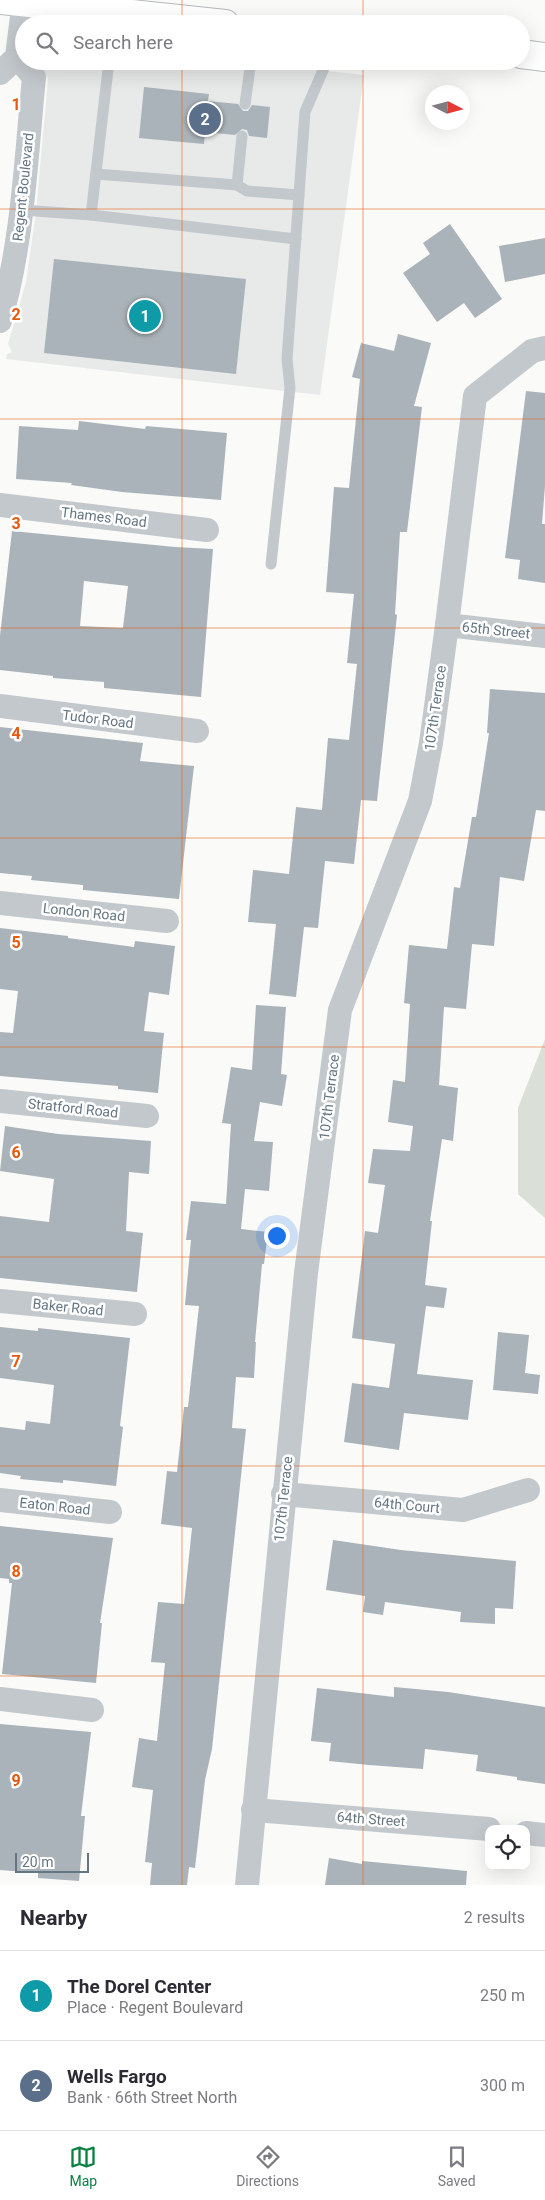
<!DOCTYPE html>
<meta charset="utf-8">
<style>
:root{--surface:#fff;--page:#f7f7f7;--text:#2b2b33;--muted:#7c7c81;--line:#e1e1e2;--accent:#0b8043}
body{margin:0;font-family:Roboto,sans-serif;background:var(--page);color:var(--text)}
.controls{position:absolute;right:15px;bottom:15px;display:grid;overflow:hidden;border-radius:10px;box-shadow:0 5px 20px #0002}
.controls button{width:45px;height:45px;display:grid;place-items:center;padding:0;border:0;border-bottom:1px solid var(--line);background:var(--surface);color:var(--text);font:25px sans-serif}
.compass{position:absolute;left:425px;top:85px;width:45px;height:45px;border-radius:50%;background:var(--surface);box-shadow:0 5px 20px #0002;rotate:96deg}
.scale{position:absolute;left:15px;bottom:12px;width:74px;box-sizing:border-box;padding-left:5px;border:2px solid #657683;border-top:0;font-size:14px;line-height:18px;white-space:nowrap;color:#657683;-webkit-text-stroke:4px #fff;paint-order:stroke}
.you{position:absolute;left:276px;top:1235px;width:18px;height:18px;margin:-12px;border:4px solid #fff;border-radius:50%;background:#1a73e8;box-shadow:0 0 0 8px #1a73e833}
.badge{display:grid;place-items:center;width:32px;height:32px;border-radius:50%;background:var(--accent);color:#fff;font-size:16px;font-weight:700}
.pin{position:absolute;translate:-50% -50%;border:2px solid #fff;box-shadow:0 1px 5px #0006}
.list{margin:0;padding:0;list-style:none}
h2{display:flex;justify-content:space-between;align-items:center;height:65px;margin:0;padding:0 20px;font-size:21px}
h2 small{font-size:16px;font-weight:400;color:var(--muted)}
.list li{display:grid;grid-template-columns:32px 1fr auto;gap:15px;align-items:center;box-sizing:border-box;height:90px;padding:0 20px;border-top:1px solid var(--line)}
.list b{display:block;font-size:19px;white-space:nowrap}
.list p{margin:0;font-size:16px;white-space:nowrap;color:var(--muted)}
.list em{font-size:16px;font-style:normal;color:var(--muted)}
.icon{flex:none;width:28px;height:28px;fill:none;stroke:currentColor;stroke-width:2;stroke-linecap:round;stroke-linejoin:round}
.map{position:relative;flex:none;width:545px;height:1885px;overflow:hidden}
.search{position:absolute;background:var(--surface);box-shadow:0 5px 20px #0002;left:15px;right:15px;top:15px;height:55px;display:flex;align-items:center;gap:12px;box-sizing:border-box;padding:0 18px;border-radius:28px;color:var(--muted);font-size:19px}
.sheet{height:245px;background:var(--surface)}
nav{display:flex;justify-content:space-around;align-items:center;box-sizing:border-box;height:70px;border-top:1px solid var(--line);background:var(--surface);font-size:14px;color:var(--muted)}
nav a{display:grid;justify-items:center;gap:2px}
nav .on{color:var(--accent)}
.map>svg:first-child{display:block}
.built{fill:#e8e9e9}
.green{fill:#dadfd7}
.building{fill:#aab3b9;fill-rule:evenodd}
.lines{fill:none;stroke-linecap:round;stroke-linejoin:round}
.primary-casing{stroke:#b5babe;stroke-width:30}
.lane{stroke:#c3c8cc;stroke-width:11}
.street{stroke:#c3c8cc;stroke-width:24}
.primary{stroke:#fff;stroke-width:28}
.grid{fill:none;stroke:#e8590c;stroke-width:1;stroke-opacity:0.55}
.labels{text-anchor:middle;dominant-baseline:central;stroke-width:5;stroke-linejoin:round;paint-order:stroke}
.street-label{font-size:14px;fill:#657683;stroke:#fff}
.grid-label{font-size:16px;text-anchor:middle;font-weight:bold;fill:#e8590c;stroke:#fff;stroke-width:5;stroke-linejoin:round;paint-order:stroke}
</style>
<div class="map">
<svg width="545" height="1885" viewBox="0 0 545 1885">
<rect width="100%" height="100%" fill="#fafaf8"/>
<polygon class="built" points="38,61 238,61 364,75 320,395 6,359 7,354 12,352 8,344 26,282 36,212 48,79"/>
<polygon class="green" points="545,1039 545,1218 518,1194 518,1108"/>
<g class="building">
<polygon points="144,87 209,94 208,101 238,104 243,111 248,111 252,105 270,107 267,138 249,136 247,130 242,129 235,135 205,132 204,144 139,138"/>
<polygon points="450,224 502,299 475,318 464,303 437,322 403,273 430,254 423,243"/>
<polygon points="545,238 545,274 505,282 499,246"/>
<polygon points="54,259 246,279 236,374 44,353"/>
<polygon points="398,334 431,343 414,406 422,407 407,532 400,532 395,614 397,615 377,801 361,800 354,864 325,861 318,928 304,927 296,997 269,994 276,924 248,922 253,870 289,874 296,807 322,810 328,738 349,740 357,664 347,663 354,594 326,592 334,487 349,488 360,379 352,377 361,343 394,351"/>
<polygon points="526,391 545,393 545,486 542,524 545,524 545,583 518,579 520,560 505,558"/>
<polygon points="79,421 145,429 146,426 227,433 221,500 122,492 71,485 72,483 16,479 19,426 78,430"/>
<path d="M12,531L175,547L213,549L201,697L104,688V682L53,678V676L0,670V636ZM84,581L128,586L123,628L80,626Z"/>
<polygon points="490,689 545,693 545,811 536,810 524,881 500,877 494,946 472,944 466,1009 444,1007 439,1085 458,1088 453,1141 442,1139 430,1221 432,1221 425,1285 447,1288 444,1308 426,1306 417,1374 473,1380 468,1420 404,1413 399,1450 344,1442 352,1383 389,1388 395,1344 352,1338 365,1231 378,1233 385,1185 368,1183 373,1149 410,1151 413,1126 388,1122 393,1080 405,1082 410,1004 404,1003 409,945 447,949 454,887 460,888 472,817 476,817 489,733 487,733"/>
<polygon points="0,727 143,743 140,761 194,766 179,899 83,890 83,885 31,880 32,876 0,873"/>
<polygon points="0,928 68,936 68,938 134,947 135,941 175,946 169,995 149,992 144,1031 164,1033 158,1093 118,1089 118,1086 0,1076 0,1032 13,1033 18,991 0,989"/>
<polygon points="256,1005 286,1007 281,1074 287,1075 282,1106 260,1102 254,1141 273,1142 269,1191 245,1189 241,1229 268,1232 264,1264 262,1264 255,1342 256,1342 254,1378 236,1377 232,1428 246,1429 212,1749 205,1780 195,1868 189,1867 187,1885 150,1885 152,1863 145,1862 153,1790 132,1787 139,1738 157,1741 165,1663 151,1662 158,1602 184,1604 192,1528 161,1524 167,1471 177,1472 184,1407 188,1407 199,1306 185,1305 191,1240 186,1240 191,1201 226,1204 231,1124 222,1123 231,1067 252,1070"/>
<polygon points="5,1126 58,1134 151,1141 149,1174 129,1172 126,1231 143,1233 137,1292 0,1278 0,1216 49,1222 54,1179 0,1171"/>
<polygon points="0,1327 38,1331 38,1328 130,1338 120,1426 123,1427 116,1486 63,1480 63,1483 20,1479 21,1476 0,1473 0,1427 25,1430 26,1421 50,1424 54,1385 0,1378"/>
<polygon points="498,1332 529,1335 525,1373 540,1375 538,1394 493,1390"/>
<polygon points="0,1526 113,1538 100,1623 102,1623 96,1683 2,1674 12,1583 9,1583 9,1579 0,1578"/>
<polygon points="333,1540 401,1550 516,1561 513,1609 495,1608 495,1624 460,1622 461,1612 385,1602 383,1615 363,1612 365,1596 326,1590"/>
<polygon points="394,1687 448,1692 545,1707 545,1784 517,1780 517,1777 476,1771 478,1755 425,1749 423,1769 369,1765 329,1761 331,1743 311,1741 317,1688 394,1697"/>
<polygon points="0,1724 91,1732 81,1816 85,1816 79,1881 38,1878 38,1873 0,1870"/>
<polygon points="329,1858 362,1864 362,1861 467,1871 466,1885 325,1885"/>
</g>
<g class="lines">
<defs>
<g id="primary">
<polyline points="2,0 225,24"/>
<polyline points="521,54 545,57"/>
</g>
</defs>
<use href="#primary" class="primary-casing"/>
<g class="lane">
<polyline points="245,104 251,61"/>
<polyline points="96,174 237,185 247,191 299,195"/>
<polyline points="237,185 242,136"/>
<polyline points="22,210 91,215 109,61"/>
<polyline points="91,215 296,239"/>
<polyline points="271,564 290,388 287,359 305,112 327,61"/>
</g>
<g class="street">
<polyline points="0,73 17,57 24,0"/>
<path d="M0,321C23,242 26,159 34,77L17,57"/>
<polyline points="0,505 207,530"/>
<polyline points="447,625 545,636"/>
<polyline points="0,706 197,731"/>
<polyline points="0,903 167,921"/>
<polyline points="0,1101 147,1116"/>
<polyline points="0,1301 135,1314"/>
<polyline points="283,1494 463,1510 528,1490"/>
<polyline points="0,1500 110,1512"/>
<polyline points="0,1699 92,1710"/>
<polyline points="253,1810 489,1829"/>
<polyline points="526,1833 545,1835"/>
<polyline points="247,1885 306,1273 340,1010 420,801 431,743 447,625 475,396 532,351 545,348"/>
</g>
<use href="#primary" class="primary"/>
</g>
<path class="grid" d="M182,0V24M363,0V24M182,61V1885M363,61V1885M0,209H545M0,419H545M0,628H545M0,838H545M0,1047H545M0,1257H545M0,1466H545M0,1676H545"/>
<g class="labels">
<g class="street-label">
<text transform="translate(23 187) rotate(-84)">Regent Boulevard</text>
<text transform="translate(104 517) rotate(7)">Thames Road</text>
<text transform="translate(496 630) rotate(6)">65th Street</text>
<text transform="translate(435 708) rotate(-82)">107th Terrace</text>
<text transform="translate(98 719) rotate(7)">Tudor Road</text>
<text transform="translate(84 912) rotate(6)">London Road</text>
<text transform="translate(329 1097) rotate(-83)">107th Terrace</text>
<text transform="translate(73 1108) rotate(6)">Stratford Road</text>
<text transform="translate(68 1307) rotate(6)">Baker Road</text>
<text transform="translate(283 1499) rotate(-84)">107th Terrace</text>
<text transform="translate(407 1505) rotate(5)">64th Court</text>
<text transform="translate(55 1506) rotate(6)">Eaton Road</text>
<text transform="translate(371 1819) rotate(4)">64th Street</text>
</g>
</g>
<g class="grid-label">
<text x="16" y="110">1</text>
<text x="16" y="320">2</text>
<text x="16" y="529">3</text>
<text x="16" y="739">4</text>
<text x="16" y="948">5</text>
<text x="16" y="1158">6</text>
<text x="16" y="1367">7</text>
<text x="16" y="1577">8</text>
<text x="16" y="1786">9</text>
</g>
</svg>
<div class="controls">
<button><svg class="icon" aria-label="locate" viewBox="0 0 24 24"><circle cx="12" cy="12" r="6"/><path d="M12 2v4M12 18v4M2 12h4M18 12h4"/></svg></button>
</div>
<svg class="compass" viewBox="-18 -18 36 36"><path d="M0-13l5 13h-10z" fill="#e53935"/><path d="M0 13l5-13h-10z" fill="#7c7c81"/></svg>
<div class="scale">20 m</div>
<div class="you"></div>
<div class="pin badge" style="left:145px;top:316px;background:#0f9aa8">1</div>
<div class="pin badge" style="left:205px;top:119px;background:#5c6f8a">2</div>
<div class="search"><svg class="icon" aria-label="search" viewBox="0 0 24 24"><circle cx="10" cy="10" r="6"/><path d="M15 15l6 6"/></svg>Search here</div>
</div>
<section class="sheet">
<h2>Nearby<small>2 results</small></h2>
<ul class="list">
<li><span class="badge" style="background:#0f9aa8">1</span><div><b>The Dorel Center</b><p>Place · Regent Boulevard</p></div><em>250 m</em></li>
<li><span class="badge" style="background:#5c6f8a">2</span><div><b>Wells Fargo</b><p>Bank · 66th Street North</p></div><em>300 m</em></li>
</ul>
</section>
<nav>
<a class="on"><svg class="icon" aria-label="map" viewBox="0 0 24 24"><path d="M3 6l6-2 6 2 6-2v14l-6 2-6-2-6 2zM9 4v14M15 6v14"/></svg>Map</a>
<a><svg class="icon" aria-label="directions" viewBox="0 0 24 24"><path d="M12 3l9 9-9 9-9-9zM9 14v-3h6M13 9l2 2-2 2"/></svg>Directions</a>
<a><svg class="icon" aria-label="saved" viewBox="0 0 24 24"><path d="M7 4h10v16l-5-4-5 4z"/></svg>Saved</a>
</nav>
